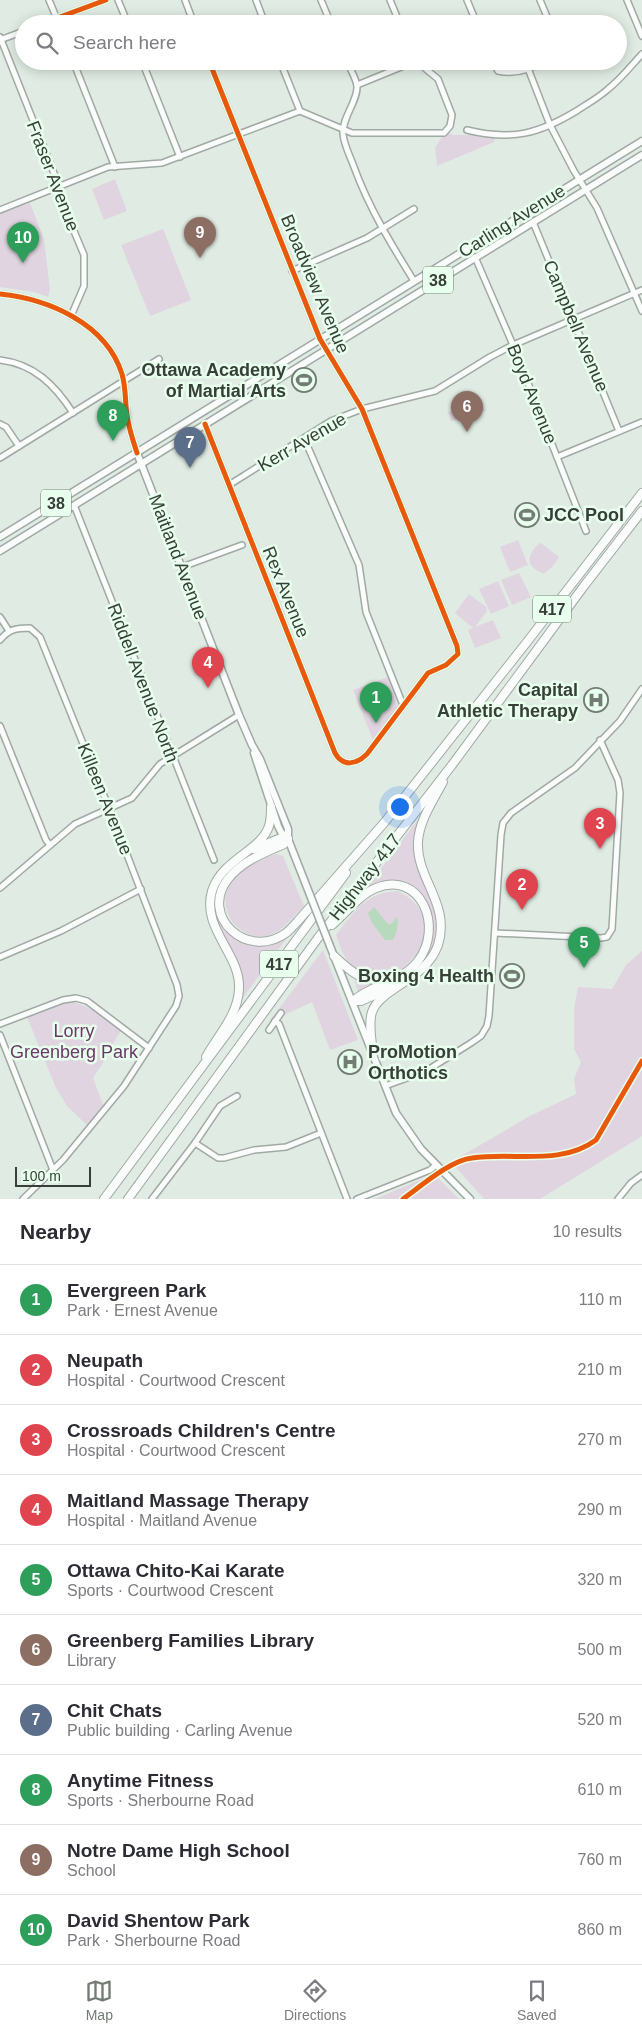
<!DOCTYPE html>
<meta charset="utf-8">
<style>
:root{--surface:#fff;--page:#f7f7f7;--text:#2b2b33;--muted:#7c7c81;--line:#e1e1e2;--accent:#727c74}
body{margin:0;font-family:Arial,sans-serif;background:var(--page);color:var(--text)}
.scale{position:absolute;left:15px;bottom:12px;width:76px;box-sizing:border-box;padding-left:5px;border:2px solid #373f38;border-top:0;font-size:14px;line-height:18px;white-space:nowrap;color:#373f38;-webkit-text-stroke:4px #e8ffed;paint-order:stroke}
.you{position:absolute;left:399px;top:806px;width:18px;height:18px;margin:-12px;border:4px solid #fff;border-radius:50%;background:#1a73e8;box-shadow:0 0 0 8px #1a73e833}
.badge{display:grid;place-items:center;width:32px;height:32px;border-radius:50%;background:var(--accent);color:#fff;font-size:16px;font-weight:700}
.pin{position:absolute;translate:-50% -41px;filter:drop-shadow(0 1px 2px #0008)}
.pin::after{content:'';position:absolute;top:26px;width:18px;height:15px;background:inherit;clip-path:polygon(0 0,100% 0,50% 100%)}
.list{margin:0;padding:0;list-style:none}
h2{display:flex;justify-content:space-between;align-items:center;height:65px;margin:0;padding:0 20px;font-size:21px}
h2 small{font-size:16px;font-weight:400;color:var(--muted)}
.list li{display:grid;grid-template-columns:32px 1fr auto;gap:15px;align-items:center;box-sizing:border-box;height:70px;padding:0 20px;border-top:1px solid var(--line)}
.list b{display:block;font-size:19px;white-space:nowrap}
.list p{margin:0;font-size:16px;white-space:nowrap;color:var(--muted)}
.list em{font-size:16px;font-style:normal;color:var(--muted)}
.icon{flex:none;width:28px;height:28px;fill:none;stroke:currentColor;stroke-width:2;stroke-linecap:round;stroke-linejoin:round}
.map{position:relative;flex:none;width:642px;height:1199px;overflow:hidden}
.search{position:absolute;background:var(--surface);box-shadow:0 2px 12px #0003;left:15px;right:15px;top:15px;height:55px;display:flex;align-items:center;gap:12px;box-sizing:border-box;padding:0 18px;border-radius:28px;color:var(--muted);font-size:19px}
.sheet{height:765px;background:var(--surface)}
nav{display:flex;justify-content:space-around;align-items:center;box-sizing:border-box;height:70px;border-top:1px solid var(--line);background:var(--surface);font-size:14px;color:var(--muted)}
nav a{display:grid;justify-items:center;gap:2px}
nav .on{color:var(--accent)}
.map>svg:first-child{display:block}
.green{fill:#dfd4df}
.water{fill:#b7dabf}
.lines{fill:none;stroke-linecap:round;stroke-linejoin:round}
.minor-casing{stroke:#a0a9a3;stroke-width:8}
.major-casing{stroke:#a0a9a3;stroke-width:9}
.highway-casing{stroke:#a0a9a3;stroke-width:10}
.minor{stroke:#fafcfb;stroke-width:5}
.major{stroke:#fafcfb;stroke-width:6}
.highway{stroke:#fafcfb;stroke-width:8}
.major-bridge-casing{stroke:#a0a9a3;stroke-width:9;stroke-linecap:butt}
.major-bridge{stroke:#fafcfb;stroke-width:6}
.cycleway-casing{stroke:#e8ffed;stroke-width:8}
.cycleway{stroke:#e8590c;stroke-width:5}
.labels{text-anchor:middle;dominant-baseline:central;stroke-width:5;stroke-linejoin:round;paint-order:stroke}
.shield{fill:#e8ffed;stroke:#6c796e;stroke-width:1}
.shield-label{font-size:16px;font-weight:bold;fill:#373f38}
.street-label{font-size:18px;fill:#373f38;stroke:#e8ffed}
.poi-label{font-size:18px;font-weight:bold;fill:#373f38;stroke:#e8ffed;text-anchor:end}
.park-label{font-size:18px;fill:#6a3867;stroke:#e8ffed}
</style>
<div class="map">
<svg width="642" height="1199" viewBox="0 0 642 1199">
<rect width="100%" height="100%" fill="#e0ece3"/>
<g class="green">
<polygon points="446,131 453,135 470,135 473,132 492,134 495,139 494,142 437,166 435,148"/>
<polygon points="115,179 127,211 104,220 92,189"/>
<polygon points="30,203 44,239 50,290 48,297 34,292 0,287 0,214"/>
<polygon points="163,229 191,300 150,316 121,245"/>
<polygon points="482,402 485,411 451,421 448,412"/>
<polygon points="518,540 528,565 510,572 500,547"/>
<path d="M541,543L559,557L553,566L543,574C534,569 525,564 532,552C535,548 536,545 541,543Z"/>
<polygon points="519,573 531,597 512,605 501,580"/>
<polygon points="498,581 509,606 491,614 479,589"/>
<polygon points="469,594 486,607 487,611 475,627 493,620 501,638 475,648 468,630 473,628 455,613"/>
<polygon points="388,677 398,707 373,740 353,690"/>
<path d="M419,818L415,838V847C427,880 453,928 426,961C420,970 407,976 399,983L398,980L431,940L432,919L430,911L423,898L409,887L373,885L365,890Z"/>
<path d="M272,846C247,857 226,868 217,896C221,907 223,925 230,934C244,950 270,949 285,937L287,938L242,999V991L212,907L216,885L237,860L256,850Z"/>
<path d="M276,854L283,856L304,906C294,916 281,934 266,936C238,941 214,907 231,883C240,869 260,859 276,854Z"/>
<path d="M398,891C463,924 395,1002 355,969C344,960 340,947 336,935C354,912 366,892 398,891Z"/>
<polygon points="323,950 358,1040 330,1050 312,1002 269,1022"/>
<polygon points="642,951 642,1136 540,1199 484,1199 451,1162 530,1116 576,1094 574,1079 581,1062 574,1049 574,1009 578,987 612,989 626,965"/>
<polygon points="354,977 362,981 378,983 358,993"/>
<path d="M64,1002C87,1001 103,1018 121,1031L108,1051L110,1052L93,1078L104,1107L88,1126L67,1106L56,1088L27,1017Z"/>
<polygon points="434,1174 459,1199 375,1199"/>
</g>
<g class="water">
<polygon points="529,505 536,522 526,526 519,508"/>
<path d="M374,907L388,924H391L397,917C399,924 397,933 393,940H385L372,923L368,913Z"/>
</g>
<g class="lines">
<defs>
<g id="minor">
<polyline points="49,0 59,24"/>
<polyline points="118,0 128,24"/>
<polyline points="185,0 194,24"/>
<polyline points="256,0 265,24"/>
<polyline points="321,0 331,24"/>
<polyline points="390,0 400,24"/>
<polyline points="467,0 477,24"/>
<polyline points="540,0 550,24"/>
<polyline points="627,0 642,36"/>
<polyline points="41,24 106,0"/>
<polyline points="0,37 59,186 66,212 84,255 84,286 71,316"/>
<polyline points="0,40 24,31"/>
<polyline points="73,61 115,167"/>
<polyline points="142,61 180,157"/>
<polyline points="280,61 300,111"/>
<path d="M347,61C350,69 356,78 357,86C358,101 342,117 343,134C344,145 350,156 354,167C369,208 391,244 414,281"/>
<path d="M492,61L498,71C515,75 530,70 544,61"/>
<polyline points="529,71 550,125 574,171 597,208 642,311"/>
<polyline points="357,85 416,61"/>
<path d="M467,130C512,141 539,134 578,110C587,104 598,98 607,90C620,80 631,66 642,54"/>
<polyline points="0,210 108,167 162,163 300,111 352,133 444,133 450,126 452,115 438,79 416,61"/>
<polyline points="533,222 619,431"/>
<polyline points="475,257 513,345 586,531"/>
<polyline points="292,271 367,238 414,209"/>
<path d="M0,294C48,299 106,323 122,374C126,388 125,401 127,416C129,428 133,441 137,453"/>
<path d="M0,360C34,364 55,385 73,413"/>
<polyline points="0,424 6,427 19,446"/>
<path d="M205,424L335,753C343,767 356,765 367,754L428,673L446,665L458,654L457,646L362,409L320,339L209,61"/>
<polyline points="304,438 359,565 366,612 403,705"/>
<polyline points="557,457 642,422"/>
<polyline points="0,458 159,359"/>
<polyline points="229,485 331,421 362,409 435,391 490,357 513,345 642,290"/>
<polyline points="74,505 214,860"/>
<polyline points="182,567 242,545"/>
<polyline points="0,617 9,631"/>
<path d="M0,640C9,629 16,628 30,628L40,637L111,813L177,985L179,996L176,1006L124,1086L63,1160L23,1199"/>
<polyline points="0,726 46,840 50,845"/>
<polyline points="0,888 75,824 132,798 160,764 239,715"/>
<polyline points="495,933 601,938 607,937 612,929 620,793 618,780 600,740"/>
<polyline points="0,957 61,931 141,889"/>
<polyline points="275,1021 279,1024 347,1199"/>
<polyline points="0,1024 63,1000 76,998 87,1001 149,1048"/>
<polyline points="269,1030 281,1013"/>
<polyline points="0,1035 53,1170"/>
<polyline points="385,1086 426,1071 471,1043 481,1036 487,1026 489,1016 501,835 503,823 511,813 575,768 620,721 642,689"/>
<polyline points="195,1143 218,1158 224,1158 254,1150 286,1147 321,1133"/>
<polyline points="152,1199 195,1143 220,1106 237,1096"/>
<polyline points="357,1199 430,1170 436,1165"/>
<polyline points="618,1199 631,1183 642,1175"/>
</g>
<g id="major">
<polyline points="137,453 239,715 252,745 260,759 288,829 288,839 310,895"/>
<polyline points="0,537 642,141"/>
<polyline points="0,551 642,155"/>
<polyline points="254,753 278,826 281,832 288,839"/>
<polyline points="330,946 396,1113 421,1149 470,1199"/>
</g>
<g id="highway">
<path d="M288,839L284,844C264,853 242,861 228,879C199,916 247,961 286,933C290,930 293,926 297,922L384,823L527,642L642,493"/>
<polyline points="254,849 281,838 288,839"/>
<path d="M332,925C346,913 359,895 376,888C421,870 444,927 418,961C401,983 372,984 353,1001"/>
<path d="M334,956C351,972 364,984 389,979"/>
<polyline points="353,1001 361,1001 393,987"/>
<path d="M373,1054C372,1041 368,1025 372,1012C380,988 426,980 438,945C451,904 416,879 418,842C419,821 433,801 443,782"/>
<path d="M206,1057C218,1035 238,1015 239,989C241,954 201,929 212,891C222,859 261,851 269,826C271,820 271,813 271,807"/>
<polyline points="104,1199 346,873"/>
<polyline points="128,1199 318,938 452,765 584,586 642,511"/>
</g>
</defs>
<use href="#minor" class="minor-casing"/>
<use href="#major" class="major-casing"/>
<use href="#highway" class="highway-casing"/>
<use href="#minor" class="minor"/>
<use href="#major" class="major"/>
<use href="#highway" class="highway"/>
<defs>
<polyline id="major-bridge" points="310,895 330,946"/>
</defs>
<use href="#major-bridge" class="major-bridge-casing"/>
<use href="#major-bridge" class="major-bridge"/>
<defs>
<g id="cycleway">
<polyline points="41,24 106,0"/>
<path d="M0,294C48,299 106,323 122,374C126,388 125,401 127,416C129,428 133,441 137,453"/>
<path d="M205,424L335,753C343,767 356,765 367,754L428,673L446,665L458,654L457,646L362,409L320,339L209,61"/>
<path d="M403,1199C421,1186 451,1160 472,1158C513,1152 561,1166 596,1140L642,1061"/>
</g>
</defs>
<use href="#cycleway" class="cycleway-casing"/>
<use href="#cycleway" class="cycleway"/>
</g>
<defs>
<symbol id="stadium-ring" viewBox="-11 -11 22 22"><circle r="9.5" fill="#e8ffed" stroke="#727c74" stroke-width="1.5"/><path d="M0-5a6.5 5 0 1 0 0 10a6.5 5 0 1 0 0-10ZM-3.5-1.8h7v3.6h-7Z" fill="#727c74"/></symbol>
<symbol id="hospital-ring" viewBox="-11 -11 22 22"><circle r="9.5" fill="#e8ffed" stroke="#727c74" stroke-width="1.5"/><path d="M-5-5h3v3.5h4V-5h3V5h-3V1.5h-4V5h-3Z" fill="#727c74"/></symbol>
</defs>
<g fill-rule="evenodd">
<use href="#stadium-ring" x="290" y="366" width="28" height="28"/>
<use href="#stadium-ring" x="513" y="501" width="28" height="28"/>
<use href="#hospital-ring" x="582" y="686" width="28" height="28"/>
<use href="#stadium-ring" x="498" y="962" width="28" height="28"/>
<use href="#hospital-ring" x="336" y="1048" width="28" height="28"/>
</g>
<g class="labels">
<g class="shield">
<rect x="423" y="266.5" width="30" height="27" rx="4"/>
<rect x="41" y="489.5" width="30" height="27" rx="4"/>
<rect x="533" y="595.5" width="38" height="27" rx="4"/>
<rect x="260" y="950.5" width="38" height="27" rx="4"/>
</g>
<g class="shield-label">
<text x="438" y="280">38</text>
<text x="56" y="503">38</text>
<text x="552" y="609">417</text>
<text x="279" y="964">417</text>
</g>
<g class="street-label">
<text transform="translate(53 176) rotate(69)">Fraser Avenue</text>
<text transform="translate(512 221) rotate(-32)">Carling Avenue</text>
<text transform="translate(315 284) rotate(67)">Broadview Avenue</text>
<text transform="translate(576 326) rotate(67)">Campbell Avenue</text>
<text transform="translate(532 394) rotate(68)">Boyd Avenue</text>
<text transform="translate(302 442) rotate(-30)">Kerr Avenue</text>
<text transform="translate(178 557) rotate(69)">Maitland Avenue</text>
<text transform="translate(286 592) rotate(68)">Rex Avenue</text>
<text transform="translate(143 683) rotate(69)">Riddell Avenue North</text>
<text transform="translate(105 799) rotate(68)">Killeen Avenue</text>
<text transform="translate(365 877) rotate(-52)">Highway 417</text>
</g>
<g class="poi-label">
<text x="286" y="370">Ottawa Academy<tspan x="286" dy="21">of Martial Arts</tspan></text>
<text x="544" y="515" text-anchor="start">JCC Pool</text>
<text x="578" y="690">Capital<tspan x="578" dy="21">Athletic Therapy</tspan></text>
<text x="494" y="976">Boxing 4 Health</text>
<text x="368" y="1052" text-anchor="start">ProMotion<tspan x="368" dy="21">Orthotics</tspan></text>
</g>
<g class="park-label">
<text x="74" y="1031">Lorry<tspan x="74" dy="21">Greenberg Park</tspan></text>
</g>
</g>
</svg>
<div class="scale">100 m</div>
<div class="you"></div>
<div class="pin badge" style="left:376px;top:723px;background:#2e9e5b">1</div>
<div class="pin badge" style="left:522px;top:910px;background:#e0444e">2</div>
<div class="pin badge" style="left:600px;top:849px;background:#e0444e">3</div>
<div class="pin badge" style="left:208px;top:688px;background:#e0444e">4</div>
<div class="pin badge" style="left:584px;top:968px;background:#2e9e5b">5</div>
<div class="pin badge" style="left:467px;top:432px;background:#8d6e63">6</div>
<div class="pin badge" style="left:190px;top:468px;background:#5c6f8a">7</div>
<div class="pin badge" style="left:113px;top:441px;background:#2e9e5b">8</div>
<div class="pin badge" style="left:200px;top:258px;background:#8d6e63">9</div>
<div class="pin badge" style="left:23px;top:263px;background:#2e9e5b">10</div>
<div class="search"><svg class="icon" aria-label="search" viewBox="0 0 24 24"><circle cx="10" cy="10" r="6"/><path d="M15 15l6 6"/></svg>Search here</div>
</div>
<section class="sheet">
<h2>Nearby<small>10 results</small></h2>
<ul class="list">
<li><span class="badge" style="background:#2e9e5b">1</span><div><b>Evergreen Park</b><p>Park · Ernest Avenue</p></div><em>110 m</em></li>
<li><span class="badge" style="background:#e0444e">2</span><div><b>Neupath</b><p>Hospital · Courtwood Crescent</p></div><em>210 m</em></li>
<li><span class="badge" style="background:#e0444e">3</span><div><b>Crossroads Children's Centre</b><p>Hospital · Courtwood Crescent</p></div><em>270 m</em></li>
<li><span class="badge" style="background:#e0444e">4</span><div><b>Maitland Massage Therapy</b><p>Hospital · Maitland Avenue</p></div><em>290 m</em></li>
<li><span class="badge" style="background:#2e9e5b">5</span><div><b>Ottawa Chito-Kai Karate</b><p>Sports · Courtwood Crescent</p></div><em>320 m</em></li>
<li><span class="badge" style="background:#8d6e63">6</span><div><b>Greenberg Families Library</b><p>Library</p></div><em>500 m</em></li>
<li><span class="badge" style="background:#5c6f8a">7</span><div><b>Chit Chats</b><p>Public building · Carling Avenue</p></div><em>520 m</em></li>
<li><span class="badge" style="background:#2e9e5b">8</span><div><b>Anytime Fitness</b><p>Sports · Sherbourne Road</p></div><em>610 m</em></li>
<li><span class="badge" style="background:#8d6e63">9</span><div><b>Notre Dame High School</b><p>School</p></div><em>760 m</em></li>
<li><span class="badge" style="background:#2e9e5b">10</span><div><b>David Shentow Park</b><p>Park · Sherbourne Road</p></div><em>860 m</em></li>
</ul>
</section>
<nav>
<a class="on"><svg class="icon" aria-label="map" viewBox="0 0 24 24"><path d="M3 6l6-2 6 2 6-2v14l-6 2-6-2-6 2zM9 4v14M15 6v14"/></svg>Map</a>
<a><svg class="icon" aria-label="directions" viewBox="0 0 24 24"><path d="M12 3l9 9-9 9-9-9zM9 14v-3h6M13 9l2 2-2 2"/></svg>Directions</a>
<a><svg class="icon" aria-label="saved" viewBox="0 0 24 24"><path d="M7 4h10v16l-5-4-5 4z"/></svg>Saved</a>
</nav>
